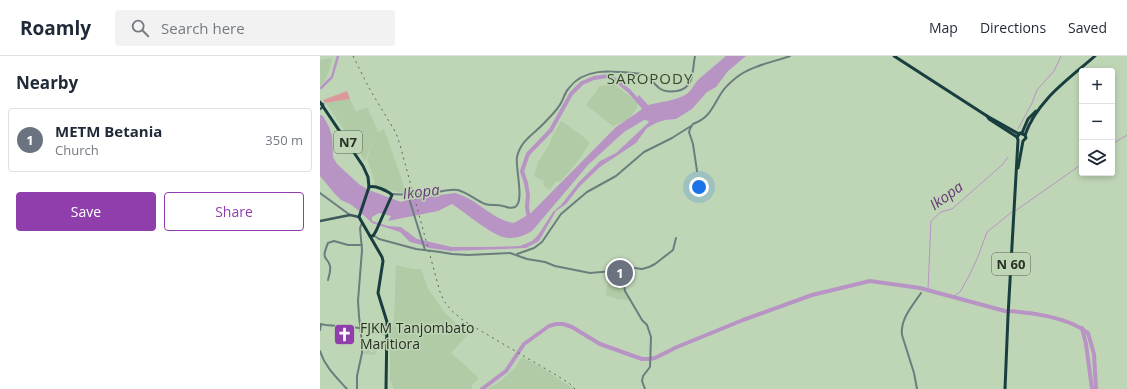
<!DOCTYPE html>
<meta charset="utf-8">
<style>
:root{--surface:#fff;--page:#f2f2f3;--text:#1f2937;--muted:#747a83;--line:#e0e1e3;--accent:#913ead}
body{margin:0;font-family:"Open Sans",sans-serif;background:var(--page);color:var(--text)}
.controls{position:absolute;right:12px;top:12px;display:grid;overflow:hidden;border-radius:4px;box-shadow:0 2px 6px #0003}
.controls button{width:36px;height:36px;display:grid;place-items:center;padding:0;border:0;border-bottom:1px solid var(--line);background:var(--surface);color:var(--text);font:20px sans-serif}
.you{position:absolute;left:379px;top:131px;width:14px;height:14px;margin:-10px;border:3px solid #fff;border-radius:50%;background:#1a73e8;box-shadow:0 0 0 6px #1a73e833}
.badge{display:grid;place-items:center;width:26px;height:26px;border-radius:50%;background:var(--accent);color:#fff;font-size:13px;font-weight:700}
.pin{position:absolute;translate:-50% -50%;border:2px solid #fff;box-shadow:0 1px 4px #0006}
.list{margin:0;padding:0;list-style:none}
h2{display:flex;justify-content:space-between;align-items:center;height:52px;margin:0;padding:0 16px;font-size:17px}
h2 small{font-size:13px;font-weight:400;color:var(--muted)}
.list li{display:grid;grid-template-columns:26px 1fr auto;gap:12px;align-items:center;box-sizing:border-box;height:64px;margin:0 8px 8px;padding:0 8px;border:1px solid var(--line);border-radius:4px}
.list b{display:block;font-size:15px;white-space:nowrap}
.list p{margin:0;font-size:13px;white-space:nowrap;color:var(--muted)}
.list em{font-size:13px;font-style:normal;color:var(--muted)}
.actions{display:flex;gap:8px;padding:12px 16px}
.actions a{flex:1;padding:9px 0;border:1px solid var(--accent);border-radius:4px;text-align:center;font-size:14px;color:var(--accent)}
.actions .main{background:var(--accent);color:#fff}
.icon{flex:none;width:22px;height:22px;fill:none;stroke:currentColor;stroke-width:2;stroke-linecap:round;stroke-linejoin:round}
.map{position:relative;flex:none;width:807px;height:333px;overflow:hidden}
header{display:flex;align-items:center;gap:24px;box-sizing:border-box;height:56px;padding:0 20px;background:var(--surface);border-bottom:1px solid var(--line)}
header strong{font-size:19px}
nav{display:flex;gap:22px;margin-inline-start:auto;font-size:14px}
.search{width:280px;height:36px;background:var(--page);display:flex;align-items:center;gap:10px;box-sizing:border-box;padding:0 14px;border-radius:4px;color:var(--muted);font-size:15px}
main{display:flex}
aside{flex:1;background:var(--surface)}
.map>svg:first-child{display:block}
.built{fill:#b0cba5}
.green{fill:#dc999c}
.water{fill:#b894c5;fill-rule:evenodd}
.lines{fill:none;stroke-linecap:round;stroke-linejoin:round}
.stream{stroke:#b894c5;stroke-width:1}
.canal{stroke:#b894c5;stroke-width:2.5}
.river{stroke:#b894c5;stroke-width:4}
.street{stroke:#6b7e7e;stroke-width:2}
.secondary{stroke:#3c5859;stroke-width:2.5}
.primary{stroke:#183e3f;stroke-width:3}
.rail{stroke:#5b6856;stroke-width:1;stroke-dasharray:2 4;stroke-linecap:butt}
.labels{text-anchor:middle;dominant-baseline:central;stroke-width:3;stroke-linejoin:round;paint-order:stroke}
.shield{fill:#bfd6b6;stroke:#556250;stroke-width:1}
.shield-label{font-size:13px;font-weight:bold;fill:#283125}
.poi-label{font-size:14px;fill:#283125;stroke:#bfd6b6;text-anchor:start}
.neighbourhood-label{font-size:15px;letter-spacing:1px;fill:#35482d;stroke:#bfd6b6}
.water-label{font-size:15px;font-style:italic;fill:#663876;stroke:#bfd6b6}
</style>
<header>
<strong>Roamly</strong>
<div class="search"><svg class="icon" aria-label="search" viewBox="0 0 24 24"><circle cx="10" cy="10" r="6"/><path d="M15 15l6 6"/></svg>Search here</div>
<nav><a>Map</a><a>Directions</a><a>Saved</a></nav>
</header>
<main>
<aside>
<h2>Nearby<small></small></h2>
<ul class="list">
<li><span class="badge" style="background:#6b7280">1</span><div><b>METM Betania</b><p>Church</p></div><em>350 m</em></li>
</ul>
<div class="actions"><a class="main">Save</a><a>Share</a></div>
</aside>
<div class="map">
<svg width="807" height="333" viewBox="0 0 807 333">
<rect width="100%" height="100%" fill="#bfd6b6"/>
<g class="built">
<polygon points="12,2 9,15 4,26 0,30 0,4"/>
<polygon points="294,28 317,46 317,51 314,56 307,64 293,70 266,49 280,30"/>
<polygon points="30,43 36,56 47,51 58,75 55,77 64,73 82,124 85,134 82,137 53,130 55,126 47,103 54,80 45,105 6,47"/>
<polygon points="241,65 263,80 270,87 261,101 241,125 235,126 230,134 223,129 224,125 214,120 218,106 230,88 231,83"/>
<polygon points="76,209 92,213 101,213 108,233 118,247 126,258 148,278 131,297 159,322 153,328 151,333 74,333 70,324 70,276 74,263"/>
<polygon points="289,224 299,225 299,229 303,229 305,236 311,245 301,243 301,244 285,239"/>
<polygon points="58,267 65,269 65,280 48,277 49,273 57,273"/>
<polygon points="49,286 52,287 50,296 53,296 54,290 57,290 55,299 42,298 43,295 47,295"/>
<polygon points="202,301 224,313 254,333 167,333 178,327 195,312"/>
</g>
<polygon class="green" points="27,35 30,43 5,47 3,44"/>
<path class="water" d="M406,0H426L408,15L396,31L387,36L372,53L356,63L345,64L336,67L327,72L316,87L280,111L260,130L246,148L236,155L219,185L206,192L131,195L109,192L102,189L90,186L80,176L52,167L38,154L30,148L21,144L15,138L0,120V59L3,60L9,71L12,80L13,101L17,108L40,129L49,134L81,146L90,143L135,137C158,143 172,164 194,167L211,157L296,71L321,54L323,48L317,42L319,39L328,49C340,46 354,45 365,39C372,35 374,27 379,23C388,15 397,8 406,0ZM324,64L329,65L328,67L296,97L280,105L259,126L241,149L233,156L218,179L212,185L200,190L168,191H132L97,183L81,171L68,170L52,165V161L59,157L71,160L68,165L118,155L132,148C144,156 171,178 183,181C193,184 205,180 213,174L268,109L304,76Z"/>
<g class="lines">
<g class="stream">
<polyline points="698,73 712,47 717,34 734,15 741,0"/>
<polyline points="792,88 807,79"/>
<polyline points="695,155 762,108"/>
<polyline points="608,234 611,165 621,156 632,153 682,109 688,101"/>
<polyline points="632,241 640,236 649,220 657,203 667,176 692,156"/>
</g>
<polyline class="canal" points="1,32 12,21 18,0"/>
<g class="river">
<polyline points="209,163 207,151 208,139 206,127 202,115 208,98 231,74 251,38 262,27 274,22 288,20 297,25 309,35 325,53"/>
<polyline points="762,272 766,288 772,333"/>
<path d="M162,333L186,315L204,288L229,270L236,268H243L252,271L280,288L322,303H329L335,302L357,291L423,264L492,239L550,225L600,232L685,255C710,256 748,261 768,277L774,298L776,333"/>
</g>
<g class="street">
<path d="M371,71L373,68C391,61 392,51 402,36C405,31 412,25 417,21C431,10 453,6 470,0"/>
<polyline points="0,137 30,159"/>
<path d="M72,138C86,139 99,139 114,137C122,135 130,133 138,134C148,137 156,144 165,148C171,150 177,148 183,150C187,151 190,153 195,151C205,146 195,111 197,101C201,83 216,77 227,64C232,59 239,52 242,45C244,41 245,36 249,32C266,9 298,16 322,18C330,21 333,27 339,32C344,36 350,36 357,35C375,32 372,14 375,0"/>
<polyline points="88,139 105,194"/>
<polyline points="53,179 59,183 96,193 120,196 132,198 148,199 190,197 207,203 225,206 235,210 270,217 293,215 307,211 322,213 329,211 335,208 353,194 356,182"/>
<polyline points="197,198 214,192 222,186 241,158 267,136 296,120 324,96 352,82 371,70 369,76 373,88 377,115"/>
<polyline points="300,213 301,216 304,219 304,229 305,235 322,264 327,269 331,281 330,311 323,320 322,325 325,333"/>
<path d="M8,224C9,220 11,214 10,210C8,200 0,206 8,187L14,185L28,189H42"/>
<polyline points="0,268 6,269 40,272"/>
<polyline points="0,274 1,268"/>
<path d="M0,295C5,311 16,321 27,333"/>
<polyline points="37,333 37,320 42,297 42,287 39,260 38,245 42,194 40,172 42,167"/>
<path d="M597,333L594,317L582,279C580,263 593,249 601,237"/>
</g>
<g class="secondary">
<polyline points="0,53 3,51 3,48"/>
<polyline points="0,165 30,159 39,161"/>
</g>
<g class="primary">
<polyline points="574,0 667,60 699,78"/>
<polyline points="0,46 43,110 48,121 49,131 39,161 62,201 63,205 58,237 67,266 66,333"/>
<polyline points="667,60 669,63 697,81"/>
<polyline points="702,77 708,63 716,55"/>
<path d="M698,112L703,85L706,82L705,79C717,44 749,23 775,0"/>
<path d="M49,131C55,129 68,135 72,139L56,175L53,180H50"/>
<polyline points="685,333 688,260 698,84 697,81 700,77 705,79"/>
</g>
<polyline class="rail" points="33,0 49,32 76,77 80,89 120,236 124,245 131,254 144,265 231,316 249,327 255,333"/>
</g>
<defs>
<symbol id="church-square" viewBox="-11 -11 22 22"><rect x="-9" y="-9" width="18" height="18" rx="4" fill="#913ead" stroke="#bfd6b6"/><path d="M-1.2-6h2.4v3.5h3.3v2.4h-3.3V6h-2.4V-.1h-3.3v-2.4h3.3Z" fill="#fff"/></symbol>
</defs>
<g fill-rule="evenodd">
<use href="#church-square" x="12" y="266" width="25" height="25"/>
</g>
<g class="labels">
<g class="shield">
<rect x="14" y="75" width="28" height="22" rx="3"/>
<rect x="672" y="197" width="38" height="22" rx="3"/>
</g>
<g class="shield-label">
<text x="28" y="86">N7</text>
<text x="691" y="208">N 60</text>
</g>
<g class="poi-label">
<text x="40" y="271">FJKM Tanjombato<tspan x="40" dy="16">Maritiora</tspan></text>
</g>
<g class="neighbourhood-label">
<text x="330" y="22">SAROPODY</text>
</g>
<g class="water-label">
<text transform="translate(101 135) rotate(-7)">Ikopa</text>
<text transform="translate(626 139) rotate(-36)">Ikopa</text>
</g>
</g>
</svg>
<div class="controls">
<button>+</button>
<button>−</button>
<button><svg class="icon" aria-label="layers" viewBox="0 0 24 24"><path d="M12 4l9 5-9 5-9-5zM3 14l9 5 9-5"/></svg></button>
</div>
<div class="you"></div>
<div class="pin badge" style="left:300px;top:217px;background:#6b7280">1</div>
</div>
</main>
